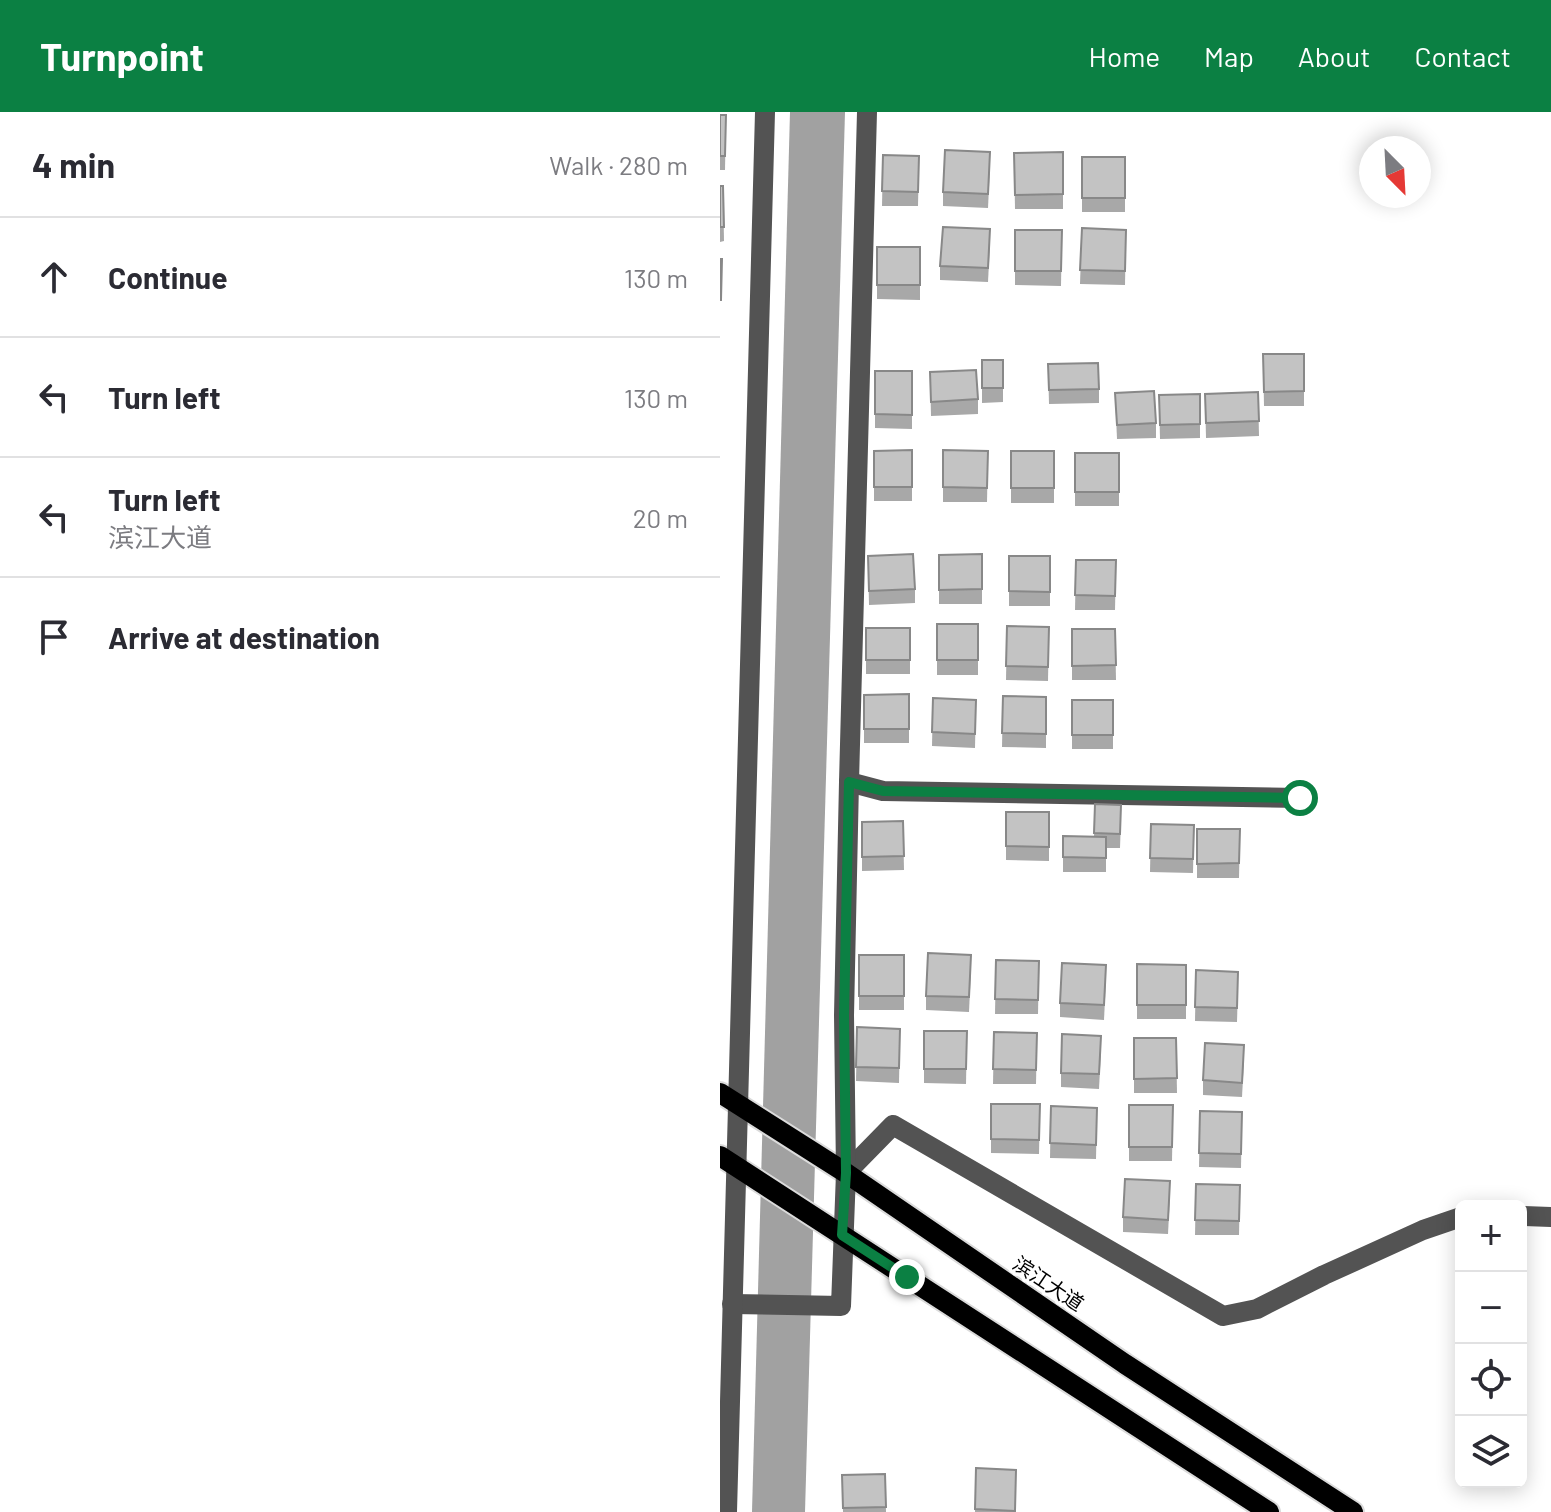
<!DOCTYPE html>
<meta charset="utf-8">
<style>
:root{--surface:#fff;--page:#f2f2f3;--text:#2b2b33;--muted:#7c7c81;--line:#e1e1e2;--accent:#0b8043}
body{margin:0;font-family:Barlow,"Noto Sans SC",sans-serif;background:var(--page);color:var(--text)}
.controls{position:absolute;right:24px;bottom:24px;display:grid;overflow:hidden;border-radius:12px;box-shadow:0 4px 20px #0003}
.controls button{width:72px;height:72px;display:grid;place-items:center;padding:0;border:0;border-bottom:2px solid var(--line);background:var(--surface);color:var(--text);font:40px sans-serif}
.compass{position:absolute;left:639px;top:24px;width:72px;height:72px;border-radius:50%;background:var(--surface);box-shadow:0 4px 20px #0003;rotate:156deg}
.stop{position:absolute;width:24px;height:24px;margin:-18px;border:6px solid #0b8043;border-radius:50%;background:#fff}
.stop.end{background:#0b8043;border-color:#fff;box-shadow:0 2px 8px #0008}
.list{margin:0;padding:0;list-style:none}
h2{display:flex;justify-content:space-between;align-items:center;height:104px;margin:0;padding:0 32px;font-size:34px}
h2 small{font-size:26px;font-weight:400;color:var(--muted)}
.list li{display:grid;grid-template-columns:52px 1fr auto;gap:24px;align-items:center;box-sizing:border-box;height:120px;padding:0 32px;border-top:2px solid var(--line)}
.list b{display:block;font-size:30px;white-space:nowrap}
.list p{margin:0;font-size:26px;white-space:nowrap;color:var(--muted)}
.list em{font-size:26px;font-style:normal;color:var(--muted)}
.icon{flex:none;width:44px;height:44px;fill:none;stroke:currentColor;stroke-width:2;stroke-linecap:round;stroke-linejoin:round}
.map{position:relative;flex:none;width:831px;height:1400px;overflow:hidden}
header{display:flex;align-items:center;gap:48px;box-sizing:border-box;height:112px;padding:0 40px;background:var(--accent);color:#fff}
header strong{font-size:38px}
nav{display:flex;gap:44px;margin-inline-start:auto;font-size:28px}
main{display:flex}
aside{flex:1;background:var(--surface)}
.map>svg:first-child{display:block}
.water{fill:#a1a1a1}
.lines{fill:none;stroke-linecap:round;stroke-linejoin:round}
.major-casing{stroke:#dbdbdb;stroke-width:24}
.minor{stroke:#535353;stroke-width:20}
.major{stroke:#000;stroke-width:20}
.wall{fill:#a8a8a8}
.building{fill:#c3c3c3;stroke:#888;stroke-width:2}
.route{stroke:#0b8043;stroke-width:10}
.labels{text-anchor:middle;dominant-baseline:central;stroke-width:7;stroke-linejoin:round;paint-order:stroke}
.street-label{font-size:20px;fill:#000;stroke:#fff}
</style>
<header>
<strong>Turnpoint</strong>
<nav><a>Home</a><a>Map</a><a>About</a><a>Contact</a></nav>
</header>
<main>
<aside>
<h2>4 min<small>Walk · 280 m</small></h2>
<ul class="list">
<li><svg class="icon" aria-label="ahead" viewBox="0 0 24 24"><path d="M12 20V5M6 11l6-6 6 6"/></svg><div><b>Continue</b></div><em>130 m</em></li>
<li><svg class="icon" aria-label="left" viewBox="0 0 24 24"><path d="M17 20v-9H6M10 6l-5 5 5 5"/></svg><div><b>Turn left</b></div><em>130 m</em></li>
<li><svg class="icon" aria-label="left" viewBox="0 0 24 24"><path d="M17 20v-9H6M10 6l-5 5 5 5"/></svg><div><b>Turn left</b><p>滨江大道</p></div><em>20 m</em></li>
<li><svg class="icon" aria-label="arrive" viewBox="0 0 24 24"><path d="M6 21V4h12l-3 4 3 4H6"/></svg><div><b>Arrive at destination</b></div></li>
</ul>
</aside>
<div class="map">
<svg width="831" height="1400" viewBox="0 0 831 1400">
<rect width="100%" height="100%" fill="#fff"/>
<polygon class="water" points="70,0 125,0 85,1400 32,1400"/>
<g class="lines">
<defs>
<g id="major">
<polyline points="0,981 126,1061 405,1252 633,1400"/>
<polyline points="0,1044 549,1400"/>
</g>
</defs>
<use href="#major" class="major-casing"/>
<g class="minor">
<polyline points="129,670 163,679 580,686"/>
<polyline points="126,1061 173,1013 503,1204 537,1197 604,1163 703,1118 741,1105"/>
<polyline points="801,1104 831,1105"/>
<polyline points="12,1192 121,1194 126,1061 124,903 129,670 147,0"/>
<polyline points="7,1400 45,0"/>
</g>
<use href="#major" class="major"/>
</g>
<g class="wall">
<polygon points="0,3 6,3 5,58 0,58"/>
<polygon points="343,40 343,97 295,97 294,41"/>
<polygon points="163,43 199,44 198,94 162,94"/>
<rect x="362" y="45" width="43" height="55"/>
<polygon points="270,54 268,96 223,94 223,80"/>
<polygon points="0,74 3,74 4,129 0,130"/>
<polygon points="362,116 406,118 405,173 360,172"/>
<polygon points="295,118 342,118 341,174 295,173"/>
<polygon points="270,132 268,170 220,168 220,154"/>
<polygon points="157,135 200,135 200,188 157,187"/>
<polygon points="543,242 584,242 584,294 544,294"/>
<polygon points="262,248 283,248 283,290 262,291"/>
<polygon points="328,252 379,277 379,291 329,292"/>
<polygon points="155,259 192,259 192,317 155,316"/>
<polygon points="210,260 258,287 258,302 211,304"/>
<polygon points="538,280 539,324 486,326 485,282"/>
<polygon points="395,281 436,311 436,326 397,327"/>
<polygon points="480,282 480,326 440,327 439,283"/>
<polygon points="192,338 192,389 154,389 154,339"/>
<polygon points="223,338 268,339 267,390 223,390"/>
<rect x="291" y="339" width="43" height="52"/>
<rect x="355" y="341" width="44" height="53"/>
<polygon points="262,442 262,492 219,492 219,443"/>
<polygon points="148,444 195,477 195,491 149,493"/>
<rect x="289" y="444" width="41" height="50"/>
<polygon points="356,448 396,448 395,498 355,498"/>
<rect x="217" y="512" width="41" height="51"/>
<polygon points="287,514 329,515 328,569 286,568"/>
<rect x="146" y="516" width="44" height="46"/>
<polygon points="352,517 395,517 396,568 352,568"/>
<polygon points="189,582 189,631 144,631 144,583"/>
<polygon points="283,584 326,585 326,636 282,635"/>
<polygon points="213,586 256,588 255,636 212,634"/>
<rect x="352" y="588" width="41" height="49"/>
<polygon points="375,692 401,707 400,736 386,736 386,760 343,760 343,724 374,725"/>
<polygon points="286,700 329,700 329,749 286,748"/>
<polygon points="183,709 184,758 142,759 142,710"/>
<polygon points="431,712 474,713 473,761 430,760"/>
<polygon points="477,717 520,717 519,766 477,766"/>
<rect x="139" y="843" width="45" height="55"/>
<polygon points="276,848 319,849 318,902 275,902"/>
<polygon points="417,852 466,853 466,907 417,907"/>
<polygon points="251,857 249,900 206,898 206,884"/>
<polygon points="476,858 518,874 517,910 475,909"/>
<polygon points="386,867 384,908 340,905 340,891"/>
<polygon points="137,915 180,917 179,971 136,969"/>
<polygon points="204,919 247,919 246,972 204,971"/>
<polygon points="274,920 317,921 316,972 273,972"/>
<polygon points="414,926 456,926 457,981 414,981"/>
<polygon points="381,938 379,977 341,975 341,961"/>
<polygon points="524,948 522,985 483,983 483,968"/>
<polygon points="271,992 320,992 319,1042 271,1041"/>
<polygon points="409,993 453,993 452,1049 409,1049"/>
<polygon points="331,994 377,996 376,1047 330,1046"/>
<polygon points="480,999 522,1000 521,1056 479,1055"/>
<polygon points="476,1072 520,1073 519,1123 475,1123"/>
<polygon points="450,1083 448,1122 403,1120 403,1105"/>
<polygon points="256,1356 296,1372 295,1400 255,1400"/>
<polygon points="165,1362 166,1400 123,1400 122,1363"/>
</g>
<g class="building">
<polygon points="0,3 6,3 5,44 0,44"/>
<polygon points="225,38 270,40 268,82 223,80"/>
<polygon points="343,40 343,82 295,83 294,41"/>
<polygon points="163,43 199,44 198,80 162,79"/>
<rect x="362" y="45" width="43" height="41"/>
<polygon points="0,74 3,74 4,115 0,115"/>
<polygon points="223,115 270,117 268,156 220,154"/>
<polygon points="362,116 406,118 405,159 360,158"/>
<polygon points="295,118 342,118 341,159 295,159"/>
<rect x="157" y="135" width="43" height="38"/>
<polygon points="0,147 2,147 1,188 0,188"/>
<polygon points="543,242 584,242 584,279 544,280"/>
<rect x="262" y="248" width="21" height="28"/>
<polygon points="378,251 379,277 329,278 328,252"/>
<polygon points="256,258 258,287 211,290 210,260"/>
<polygon points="155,259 192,259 192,303 155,302"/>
<polygon points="434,279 436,311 397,313 395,281"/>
<polygon points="538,280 539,309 486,311 485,282"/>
<polygon points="480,282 480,312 440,313 439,283"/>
<polygon points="192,338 192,375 154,375 154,339"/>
<polygon points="223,338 268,339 267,376 223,375"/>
<rect x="291" y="339" width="43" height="37"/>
<rect x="355" y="341" width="44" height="39"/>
<polygon points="193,442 195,477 149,479 148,444"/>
<polygon points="262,442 262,477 219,478 219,443"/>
<polygon points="289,444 330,444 330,480 289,479"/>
<polygon points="356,448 396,448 395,484 355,483"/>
<rect x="217" y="512" width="41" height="36"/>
<polygon points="287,514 329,515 328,555 286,554"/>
<rect x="146" y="516" width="44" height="32"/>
<polygon points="352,517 395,517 396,553 352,554"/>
<polygon points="189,582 189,617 144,617 144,583"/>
<polygon points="283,584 326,585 326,622 282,621"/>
<polygon points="213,586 256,588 255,622 212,620"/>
<rect x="352" y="588" width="41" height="35"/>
<polygon points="375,692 401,693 400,722 374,721"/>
<polygon points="286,700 329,700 329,735 286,734"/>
<polygon points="183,709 184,744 142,745 142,710"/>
<polygon points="431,712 474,713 473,747 430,746"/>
<polygon points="477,717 520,717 519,751 477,752"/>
<polygon points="343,724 386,725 386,746 343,745"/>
<polygon points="208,841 251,843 249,885 206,884"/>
<rect x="139" y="843" width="45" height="41"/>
<polygon points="276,848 319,849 318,888 275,887"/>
<polygon points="342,851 386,853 384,893 340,891"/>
<polygon points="417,852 466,853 466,893 417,893"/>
<polygon points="476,858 518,860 517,896 475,895"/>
<polygon points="137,915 180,917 179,956 136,955"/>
<polygon points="204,919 247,919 246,957 204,957"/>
<polygon points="274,920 317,921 316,958 273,957"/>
<polygon points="342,922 381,924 379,962 341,961"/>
<polygon points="414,926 456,926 457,966 414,967"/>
<polygon points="485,931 524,933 522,971 483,968"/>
<polygon points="271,992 320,992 319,1028 271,1027"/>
<polygon points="409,993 453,993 452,1035 409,1035"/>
<polygon points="331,994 377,996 376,1033 330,1031"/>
<polygon points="480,999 522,1000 521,1042 479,1041"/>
<polygon points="405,1067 450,1069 448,1108 403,1105"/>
<polygon points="476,1072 520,1073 519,1109 475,1108"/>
<polygon points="256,1356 296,1358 295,1399 255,1397"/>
<polygon points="165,1362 166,1395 123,1396 122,1363"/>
</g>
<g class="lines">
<polyline class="route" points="187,1165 122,1123 126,1061 124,903 129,670 163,679 580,686"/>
</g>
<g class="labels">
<g class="street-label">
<text transform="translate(329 1171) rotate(34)">滨江大道</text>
</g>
</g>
</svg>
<div class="controls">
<button>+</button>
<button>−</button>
<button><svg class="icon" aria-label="locate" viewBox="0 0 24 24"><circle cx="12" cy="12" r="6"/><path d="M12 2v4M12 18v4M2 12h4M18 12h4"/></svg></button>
<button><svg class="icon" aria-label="layers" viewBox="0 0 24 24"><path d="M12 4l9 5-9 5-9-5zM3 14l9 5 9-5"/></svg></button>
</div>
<svg class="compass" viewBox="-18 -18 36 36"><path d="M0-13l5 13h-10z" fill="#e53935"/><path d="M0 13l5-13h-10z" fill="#7c7c81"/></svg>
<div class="stop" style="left:580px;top:686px"></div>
<div class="stop end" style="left:187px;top:1165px"></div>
</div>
</main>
